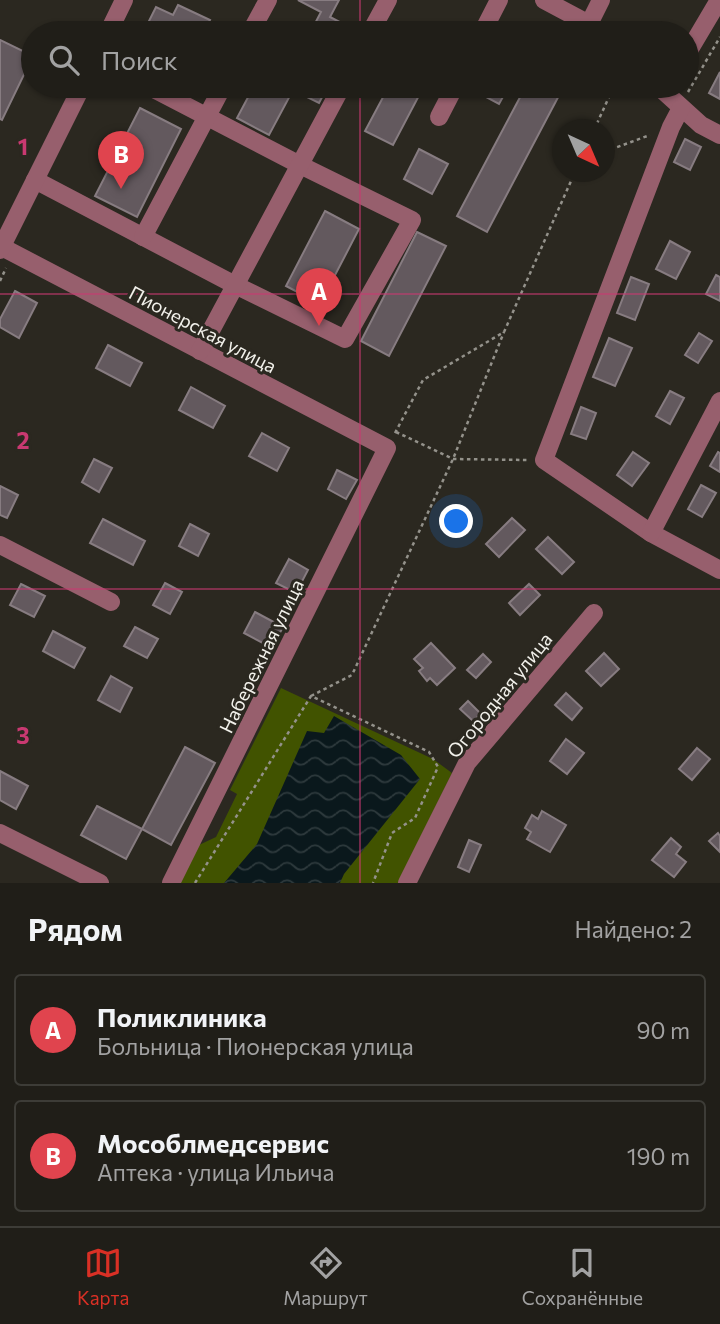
<!DOCTYPE html>
<html lang="ru">
<meta charset="utf-8">
<style>
:root{--surface:#201e18;--page:#282721;--text:#f1f3f6;--muted:#a2a2a2;--line:#3d3c37;--accent:#d93025}
body{margin:0;font-family:Commissioner,sans-serif;background:var(--page);color:var(--text)}
.compass{position:absolute;left:552px;top:119px;width:63px;height:63px;border-radius:50%;background:var(--surface);box-shadow:0 2px 5px #0004;rotate:136deg}
.you{position:absolute;left:457px;top:522px;width:24px;height:24px;margin:-18px;border:5px solid #fff;border-radius:50%;background:#1a73e8;box-shadow:0 0 0 10px #1a73e833}
.badge{display:grid;place-items:center;width:46px;height:46px;border-radius:50%;background:var(--accent);color:#fff;font-size:23px;font-weight:700}
.pin{position:absolute;translate:-50% -58px;filter:drop-shadow(0 2px 4px #0008)}
.pin::after{content:'';position:absolute;top:37px;width:24px;height:21px;background:inherit;clip-path:polygon(0 0,100% 0,50% 100%)}
.list{margin:0;padding:0;list-style:none}
h2{display:flex;justify-content:space-between;align-items:center;height:91px;margin:0;padding:0 28px;font-size:30px}
h2 small{font-size:23px;font-weight:400;color:var(--muted)}
.list li{display:grid;grid-template-columns:46px 1fr auto;gap:21px;align-items:center;box-sizing:border-box;height:112px;margin:0 14px 14px;padding:0 14px;border:2px solid var(--line);border-radius:7px}
.list b{display:block;font-size:26px;white-space:nowrap}
.list p{margin:0;font-size:23px;white-space:nowrap;color:var(--muted)}
.list em{font-size:23px;font-style:normal;color:var(--muted)}
.icon{flex:none;width:38px;height:38px;fill:none;stroke:currentColor;stroke-width:2;stroke-linecap:round;stroke-linejoin:round}
.map{position:relative;flex:none;width:720px;height:883px;overflow:hidden}
.search{position:absolute;background:var(--surface);box-shadow:0 2px 5px #0004;left:21px;right:21px;top:21px;height:77px;display:flex;align-items:center;gap:18px;box-sizing:border-box;padding:0 24px;border-radius:38px;color:var(--muted);font-size:26px}
.sheet{height:343px;background:var(--surface)}
nav{display:flex;justify-content:space-around;align-items:center;box-sizing:border-box;height:98px;border-top:2px solid var(--line);background:var(--surface);font-size:19px;color:var(--muted)}
nav a{display:grid;justify-items:center;gap:4px}
nav .on{color:var(--accent)}
.map>svg:first-child{display:block}
.park{fill:#415300}
.water{fill:url(#water-waves)}
.building{fill:#63595e;stroke:#877c81;stroke-width:2}
.lines{fill:none;stroke-linecap:round;stroke-linejoin:round}
.path{stroke:#94928b;stroke-width:2.5;stroke-dasharray:3.5 3.5;stroke-linecap:butt}
.minor{stroke:#975f6d;stroke-width:18}
.grid{fill:none;stroke:#c93971;stroke-width:2;stroke-opacity:0.55}
.labels{text-anchor:middle;dominant-baseline:central;stroke-width:6;stroke-linejoin:round;paint-order:stroke}
.street-label{font-size:19px;fill:#f2f1eb;stroke:#2b2820}
.grid-label{font-size:23px;text-anchor:middle;font-weight:bold;fill:#c93971;stroke:#2b2820;stroke-width:6;stroke-linejoin:round;paint-order:stroke}
</style>
<div class="map">
<svg width="720" height="883" viewBox="0 0 720 883">
<defs>
<pattern id="water-waves" width="16" height="10" patternUnits="userSpaceOnUse" patternTransform="scale(1.75)"><rect width="16" height="10" fill="#0a181c"/><path d="M0 5q4-4 8 0t8 0" fill="none" stroke="#2e3a3d"/></pattern>
</defs>
<rect width="100%" height="100%" fill="#2b2820"/>
<polygon class="park" points="281,688 433,759 452,773 398,883 180,883 199,845 216,837 237,794 230,790"/>
<polygon class="water" points="334,716 401,755 420,779 344,874 340,883 224,883 257,844 307,731 324,733"/>
<g class="building">
<polygon points="298,0 339,0 330,17 357,31 356,33 310,33 321,12"/>
<polygon points="178,5 210,20 204,31 210,33 143,33 156,7 173,15"/>
<polygon points="0,40 33,56 2,120 0,119"/>
<polygon points="720,72 720,99 709,93"/>
<polygon points="254,86 328,86 319,103 293,90 269,135 237,118"/>
<polygon points="389,86 424,86 393,145 365,131"/>
<polygon points="478,86 509,86 499,104 475,91"/>
<polygon points="526,86 564,86 487,232 457,216"/>
<polygon points="140,108 181,129 137,217 95,196"/>
<polygon points="685,139 701,147 690,170 674,162"/>
<polygon points="419,149 448,164 432,194 404,179"/>
<polygon points="325,211 359,229 320,304 286,286"/>
<polygon points="417,232 446,246 389,356 361,341"/>
<polygon points="670,241 690,252 676,279 656,269"/>
<polygon points="716,275 720,277 720,301 706,294"/>
<polygon points="631,277 649,284 635,320 617,313"/>
<polygon points="15,291 37,303 19,338 0,327 0,319"/>
<polygon points="699,333 712,341 698,363 685,355"/>
<polygon points="609,338 632,348 615,386 593,377"/>
<polygon points="108,345 142,363 130,386 96,368"/>
<polygon points="191,387 225,406 213,428 179,410"/>
<polygon points="670,391 684,398 670,424 656,416"/>
<polygon points="581,407 596,413 586,439 571,434"/>
<polygon points="262,433 289,448 277,471 249,456"/>
<polygon points="633,452 649,463 632,486 617,475"/>
<polygon points="718,452 720,453 720,472 710,466"/>
<polygon points="94,459 112,468 99,492 82,482"/>
<polygon points="337,470 357,480 346,499 328,489"/>
<polygon points="701,485 716,493 702,517 688,509"/>
<polygon points="0,486 18,495 7,518 0,515"/>
<polygon points="512,518 525,530 499,557 486,544"/>
<polygon points="103,519 145,541 133,565 90,543"/>
<polygon points="190,524 209,534 198,556 179,546"/>
<polygon points="548,537 574,562 562,574 536,549"/>
<polygon points="289,559 308,570 296,593 276,583"/>
<polygon points="165,583 182,592 170,614 153,605"/>
<polygon points="21,584 45,596 34,617 10,605"/>
<polygon points="529,584 540,595 520,615 509,603"/>
<polygon points="255,612 283,627 272,648 244,633"/>
<polygon points="135,627 158,639 147,658 124,646"/>
<polygon points="53,631 85,648 74,668 43,651"/>
<polygon points="431,643 455,668 437,685 430,678 427,681 419,671 423,668 414,659"/>
<polygon points="604,653 619,669 601,686 586,671"/>
<polygon points="483,654 491,662 476,678 467,670"/>
<polygon points="111,676 132,688 120,712 98,700"/>
<polygon points="566,693 582,708 572,720 555,705"/>
<polygon points="468,701 481,714 473,721 460,709"/>
<polygon points="566,739 584,753 567,774 550,761"/>
<polygon points="185,747 215,763 171,845 142,829"/>
<polygon points="697,748 710,759 692,780 679,769"/>
<polygon points="0,771 28,786 16,809 0,800"/>
<polygon points="97,806 142,829 126,859 81,835"/>
<polygon points="542,811 566,825 550,852 527,839 531,832 525,828 532,815 538,819"/>
<polygon points="718,833 720,836 720,852 709,841"/>
<polygon points="671,838 681,847 676,854 686,862 674,877 652,860"/>
<polygon points="469,840 481,845 469,872 458,867"/>
</g>
<g class="lines">
<g class="path">
<polyline points="614,22 627,33"/>
<polyline points="688,92 720,37"/>
<polyline points="594,130 614,86"/>
<polyline points="604,152 650,135"/>
<polyline points="0,281 6,268"/>
<polyline points="396,432 453,459 527,460"/>
<polyline points="395,433 423,380 504,332 575,172"/>
<polyline points="311,696 352,675 453,459 504,332"/>
<polyline points="195,883 311,696 429,752 438,767 415,818 392,833 373,883"/>
</g>
<g class="minor">
<polyline points="544,0 589,24 600,33"/>
<polyline points="589,24 601,0"/>
<polyline points="108,33 124,0"/>
<polyline points="250,33 268,0"/>
<polyline points="370,33 388,0"/>
<polyline points="482,33 499,0"/>
<polyline points="687,54 719,0"/>
<polyline points="658,86 701,125 720,135"/>
<polyline points="681,108 671,127 544,460 651,533 720,570"/>
<polyline points="439,117 455,86"/>
<polyline points="35,180 235,285 345,339 412,220 300,165 148,86"/>
<polyline points="143,237 223,86"/>
<polyline points="0,246 387,448 171,883"/>
<polyline points="0,250 82,86"/>
<polyline points="200,351 342,86"/>
<polyline points="651,533 720,401"/>
<polyline points="0,545 111,602"/>
<polyline points="0,833 100,883"/>
<polyline points="407,883 467,763 594,613"/>
</g>
</g>
<path class="grid" d="M360,0V33M360,86V883M0,294H720M0,589H720"/>
<g class="labels">
<g class="street-label">
<text transform="translate(203 329) rotate(28)">Пионерская улица</text>
<text transform="translate(261 656) rotate(-64)">Набережная улица</text>
<text transform="translate(499 695) rotate(-51)">Огородная улица</text>
</g>
</g>
<g class="grid-label">
<text x="23" y="155">1</text>
<text x="23" y="449">2</text>
<text x="23" y="744">3</text>
</g>
</svg>
<svg class="compass" viewBox="-18 -18 36 36"><path d="M0-13l5 13h-10z" fill="#e53935"/><path d="M0 13l5-13h-10z" fill="#a2a2a2"/></svg>
<div class="you"></div>
<div class="pin badge" style="left:319px;top:326px;background:#e0444e">A</div>
<div class="pin badge" style="left:121px;top:189px;background:#e0444e">B</div>
<div class="search"><svg class="icon" aria-label="search" viewBox="0 0 24 24"><circle cx="10" cy="10" r="6"/><path d="M15 15l6 6"/></svg>Поиск</div>
</div>
<section class="sheet">
<h2>Рядом<small>Найдено: 2</small></h2>
<ul class="list">
<li><span class="badge" style="background:#e0444e">A</span><div><b>Поликлиника</b><p>Больница · Пионерская улица</p></div><em>90 m</em></li>
<li><span class="badge" style="background:#e0444e">B</span><div><b>Мособлмедсервис</b><p>Аптека · улица Ильича</p></div><em>190 m</em></li>
</ul>
</section>
<nav>
<a class="on"><svg class="icon" aria-label="map" viewBox="0 0 24 24"><path d="M3 6l6-2 6 2 6-2v14l-6 2-6-2-6 2zM9 4v14M15 6v14"/></svg>Карта</a>
<a><svg class="icon" aria-label="directions" viewBox="0 0 24 24"><path d="M12 3l9 9-9 9-9-9zM9 14v-3h6M13 9l2 2-2 2"/></svg>Маршрут</a>
<a><svg class="icon" aria-label="saved" viewBox="0 0 24 24"><path d="M7 4h10v16l-5-4-5 4z"/></svg>Сохранённые</a>
</nav>
